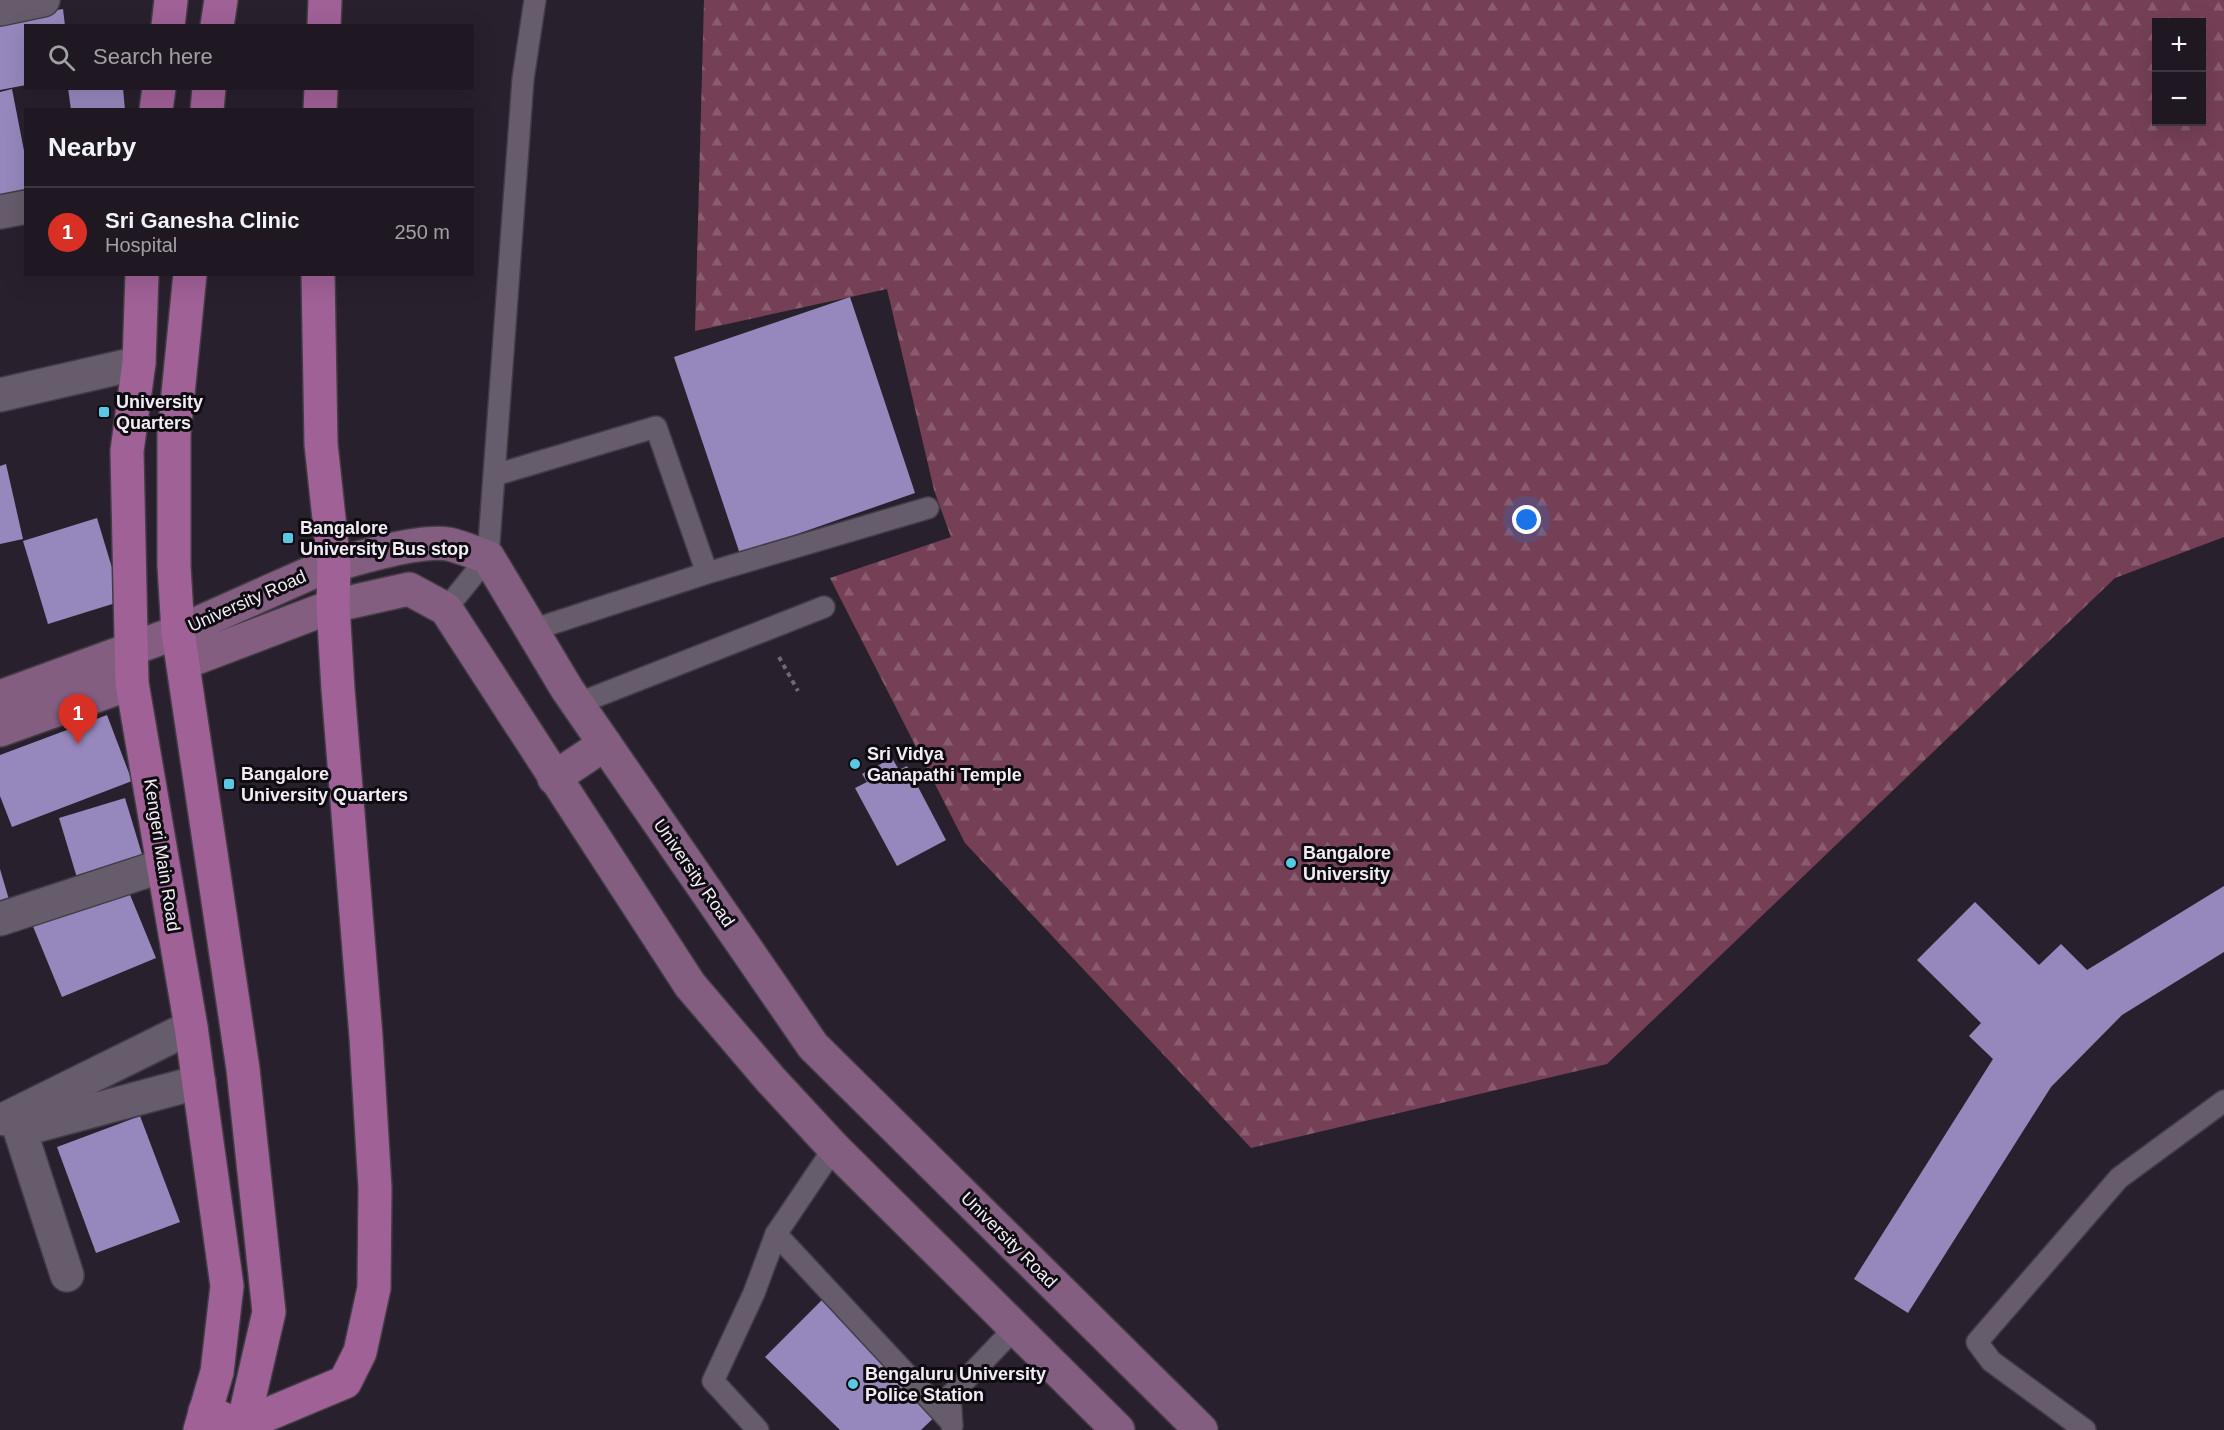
<!DOCTYPE html>
<meta charset="utf-8">
<style>
:root{--surface:#1f1822;--page:#2c252f;--text:#f1f3f6;--muted:#a1a0a5;--line:#3c3740;--accent:#d93025}
body{margin:0;font-family:Helvetica,sans-serif;background:var(--page);color:var(--text)}
.controls{position:absolute;right:18px;top:18px;display:grid;overflow:hidden;border-radius:0px;box-shadow:0 6px 24px #0002}
.controls button{width:54px;height:54px;display:grid;place-items:center;padding:0;border:0;border-bottom:2px solid var(--line);background:var(--surface);color:var(--text);font:30px sans-serif}
.you{position:absolute;left:1527px;top:520px;width:21px;height:21px;margin:-15px;border:4px solid #fff;border-radius:50%;background:#1a73e8;box-shadow:0 0 0 9px #1a73e833}
.badge{display:grid;place-items:center;width:39px;height:39px;border-radius:50%;background:var(--accent);color:#fff;font-size:20px;font-weight:700}
.pin{position:absolute;translate:-50% -50px;filter:drop-shadow(0 2px 3px #0008)}
.pin::after{content:'';position:absolute;top:32px;width:21px;height:18px;background:inherit;clip-path:polygon(0 0,100% 0,50% 100%)}
.list{margin:0;padding:0;list-style:none}
h2{display:flex;justify-content:space-between;align-items:center;height:78px;margin:0;padding:0 24px;font-size:26px}
h2 small{font-size:20px;font-weight:400;color:var(--muted)}
.list li{display:grid;grid-template-columns:39px 1fr auto;gap:18px;align-items:center;box-sizing:border-box;height:90px;padding:0 24px;border-top:2px solid var(--line)}
.list b{display:block;font-size:22px;white-space:nowrap}
.list p{margin:0;font-size:20px;white-space:nowrap;color:var(--muted)}
.list em{font-size:20px;font-style:normal;color:var(--muted)}
.icon{flex:none;width:33px;height:33px;fill:none;stroke:currentColor;stroke-width:2;stroke-linecap:round;stroke-linejoin:round}
.map{position:relative;flex:none;width:2224px;height:1430px;overflow:hidden}
.search{position:absolute;background:var(--surface);box-shadow:0 6px 24px #0002;left:24px;top:24px;width:450px;height:66px;display:flex;align-items:center;gap:15px;box-sizing:border-box;padding:0 21px;border-radius:0px;color:var(--muted);font-size:22px}
.panel{position:absolute;background:var(--surface);box-shadow:0 6px 24px #0002;left:24px;top:108px;width:450px;height:168px;border-radius:0px}
.map>svg:first-child{display:block}
.forest{fill:url(#forest-firs);fill-rule:evenodd}
.building{fill:#9688bd}
.lines{fill:none;stroke-linecap:round;stroke-linejoin:round}
.lane-casing{stroke:#433c46;stroke-width:24}
.street-casing{stroke:#433c46;stroke-width:36}
.secondary-casing{stroke:#433c46;stroke-width:36}
.primary-casing{stroke:#433c46;stroke-width:36}
.path{stroke:#706873;stroke-width:4;stroke-dasharray:4.5 4.5;stroke-linecap:butt}
.lane{stroke:#665c6b;stroke-width:21}
.street{stroke:#665c6b;stroke-width:33}
.secondary{stroke:#835e80;stroke-width:33}
.primary{stroke:#a06196;stroke-width:33}
.poi-dot{fill:#59c8e5;stroke:#0f0c11;stroke-width:2}
.labels{text-anchor:middle;dominant-baseline:central;stroke-width:6;stroke-linejoin:round;paint-order:stroke}
.poi-label{font-size:18px;font-weight:bold;fill:#f2ecf5;stroke:#0f0c11;text-anchor:start}
.street-label{font-size:18px;fill:#f2ecf5;stroke:#0f0c11}
</style>
<div class="map">
<svg width="2224" height="1430" viewBox="0 0 2224 1430">
<defs>
<pattern id="forest-firs" width="22" height="20" patternUnits="userSpaceOnUse" patternTransform="scale(1.5)"><rect width="22" height="20" fill="#754055"/><path d="M5 1l3.5 6h-7zM16 11l3.5 6h-7z" fill="#895c6e"/></pattern>
</defs>
<rect width="100%" height="100%" fill="#29202d"/>
<path class="forest" d="M704,0H2224V537L2115,578L1607,1064L1251,1148L965,843L830,578L951,537L934,490L887,289L695,331ZM2156,22H2202V122H2156Z"/>
<g class="building">
<polygon points="63,9 65,26 26,26 26,85 0,90 0,20"/>
<polygon points="68,88 123,88 125,110 71,110"/>
<polygon points="12,89 26,161 26,192 0,197 0,92"/>
<polygon points="850,297 915,493 740,554 674,357"/>
<polygon points="6,464 23,539 0,544 0,466"/>
<polygon points="97,518 122,601 48,624 23,541"/>
<polygon points="107,715 132,781 12,827 0,796 0,755"/>
<polygon points="892,758 899,770 907,766 946,840 897,866 855,788 867,782 862,774"/>
<polygon points="125,798 144,861 78,881 59,818"/>
<polygon points="0,869 10,903 0,905"/>
<polygon points="126,885 156,958 62,997 32,924"/>
<polygon points="2224,886 2224,952 2122,1015 2051,1087 1908,1313 1854,1279 1993,1059 1969,1036 1981,1023 1917,960 1975,902 2039,965 2061,944 2087,970"/>
<polygon points="140,1116 180,1222 96,1253 57,1147"/>
<polygon points="824,1298 940,1412 921,1430 840,1430 765,1357"/>
</g>
<g class="lines">
<defs>
<g id="lane">
<polyline points="495,475 656,427 707,573 532,630"/>
<polyline points="707,573 928,508"/>
<polyline points="446,609 488,557 523,79 535,0"/>
<polyline points="577,704 824,607"/>
<polyline points="776,1234 951,1422"/>
<polyline points="952,1426 950,1396 1015,1328"/>
<polyline points="758,1430 713,1381 754,1293 776,1234 834,1148"/>
<polyline points="2085,1430 1991,1361 1977,1342 2119,1178 2224,1101"/>
</g>
<g id="street">
<polyline points="0,9 43,0"/>
<polyline points="0,212 26,207"/>
<polyline points="0,395 139,363"/>
<polyline points="0,919 162,866"/>
<polyline points="5,1119 191,1027"/>
<polyline points="67,1275 20,1130 199,1082"/>
</g>
<g id="secondary">
<polyline points="183,663 333,606 409,589 446,609 690,985 771,1080 834,1148 1118,1430"/>
<path d="M0,697L178,632L315,571C347,561 417,539 448,544C462,547 475,553 488,557L567,689L813,1046L1201,1430"/>
<polyline points="0,730 132,683"/>
<polyline points="554,778 605,744"/>
</g>
<g id="primary">
<polyline points="168,26 171,0"/>
<polyline points="217,26 221,0"/>
<polyline points="324,26 325,0"/>
<polyline points="156,110 159,88"/>
<polyline points="207,110 209,88"/>
<polyline points="320,110 321,88"/>
<polyline points="142,274 139,363 127,451 132,683 191,1027 227,1286 217,1372 200,1430"/>
<polyline points="190,274 174,434 174,566 178,632 243,1069 269,1312 245,1416 238,1430"/>
<polyline points="205,1411 240,1426 345,1382 360,1352 374,1288 375,1188 366,1037 338,689 333,606 334,565 321,444 318,274"/>
</g>
</defs>
<use href="#lane" class="lane-casing"/>
<use href="#street" class="street-casing"/>
<use href="#secondary" class="secondary-casing"/>
<use href="#primary" class="primary-casing"/>
<polyline class="path" points="779,657 798,691"/>
<use href="#lane" class="lane"/>
<use href="#street" class="street"/>
<use href="#secondary" class="secondary"/>
<use href="#primary" class="primary"/>
</g>
<g class="poi-dot">
<rect x="98" y="406" width="12" height="12" rx="3"/>
<rect x="282" y="532" width="12" height="12" rx="3"/>
<circle cx="855" cy="764" r="6"/>
<rect x="223" y="778" width="12" height="12" rx="3"/>
<circle cx="1291" cy="863" r="6"/>
<circle cx="853" cy="1384" r="6"/>
</g>
<g class="labels">
<g class="poi-label">
<text x="116" y="402">University<tspan x="116" dy="21">Quarters</tspan></text>
<text x="300" y="528">Bangalore<tspan x="300" dy="21">University Bus stop</tspan></text>
<text x="867" y="754">Sri Vidya<tspan x="867" dy="21">Ganapathi Temple</tspan></text>
<text x="241" y="774">Bangalore<tspan x="241" dy="21">University Quarters</tspan></text>
<text x="1303" y="853">Bangalore<tspan x="1303" dy="21">University</tspan></text>
<text x="865" y="1374">Bengaluru University<tspan x="865" dy="21">Police Station</tspan></text>
</g>
<g class="street-label">
<text transform="translate(247 601) rotate(-24)">University Road</text>
<text transform="translate(162 855) rotate(81)">Kengeri Main Road</text>
<text transform="translate(694 873) rotate(55)">University Road</text>
<text transform="translate(1009 1240) rotate(45)">University Road</text>
</g>
</g>
</svg>
<div class="controls">
<button>+</button>
<button>−</button>
</div>
<div class="you"></div>
<div class="pin badge" style="left:78px;top:744px">1</div>
<div class="search"><svg class="icon" aria-label="search" viewBox="0 0 24 24"><circle cx="10" cy="10" r="6"/><path d="M15 15l6 6"/></svg>Search here</div>
<section class="panel">
<h2>Nearby<small></small></h2>
<ul class="list">
<li><span class="badge">1</span><div><b>Sri Ganesha Clinic</b><p>Hospital</p></div><em>250 m</em></li>
</ul>
</section>
</div>
